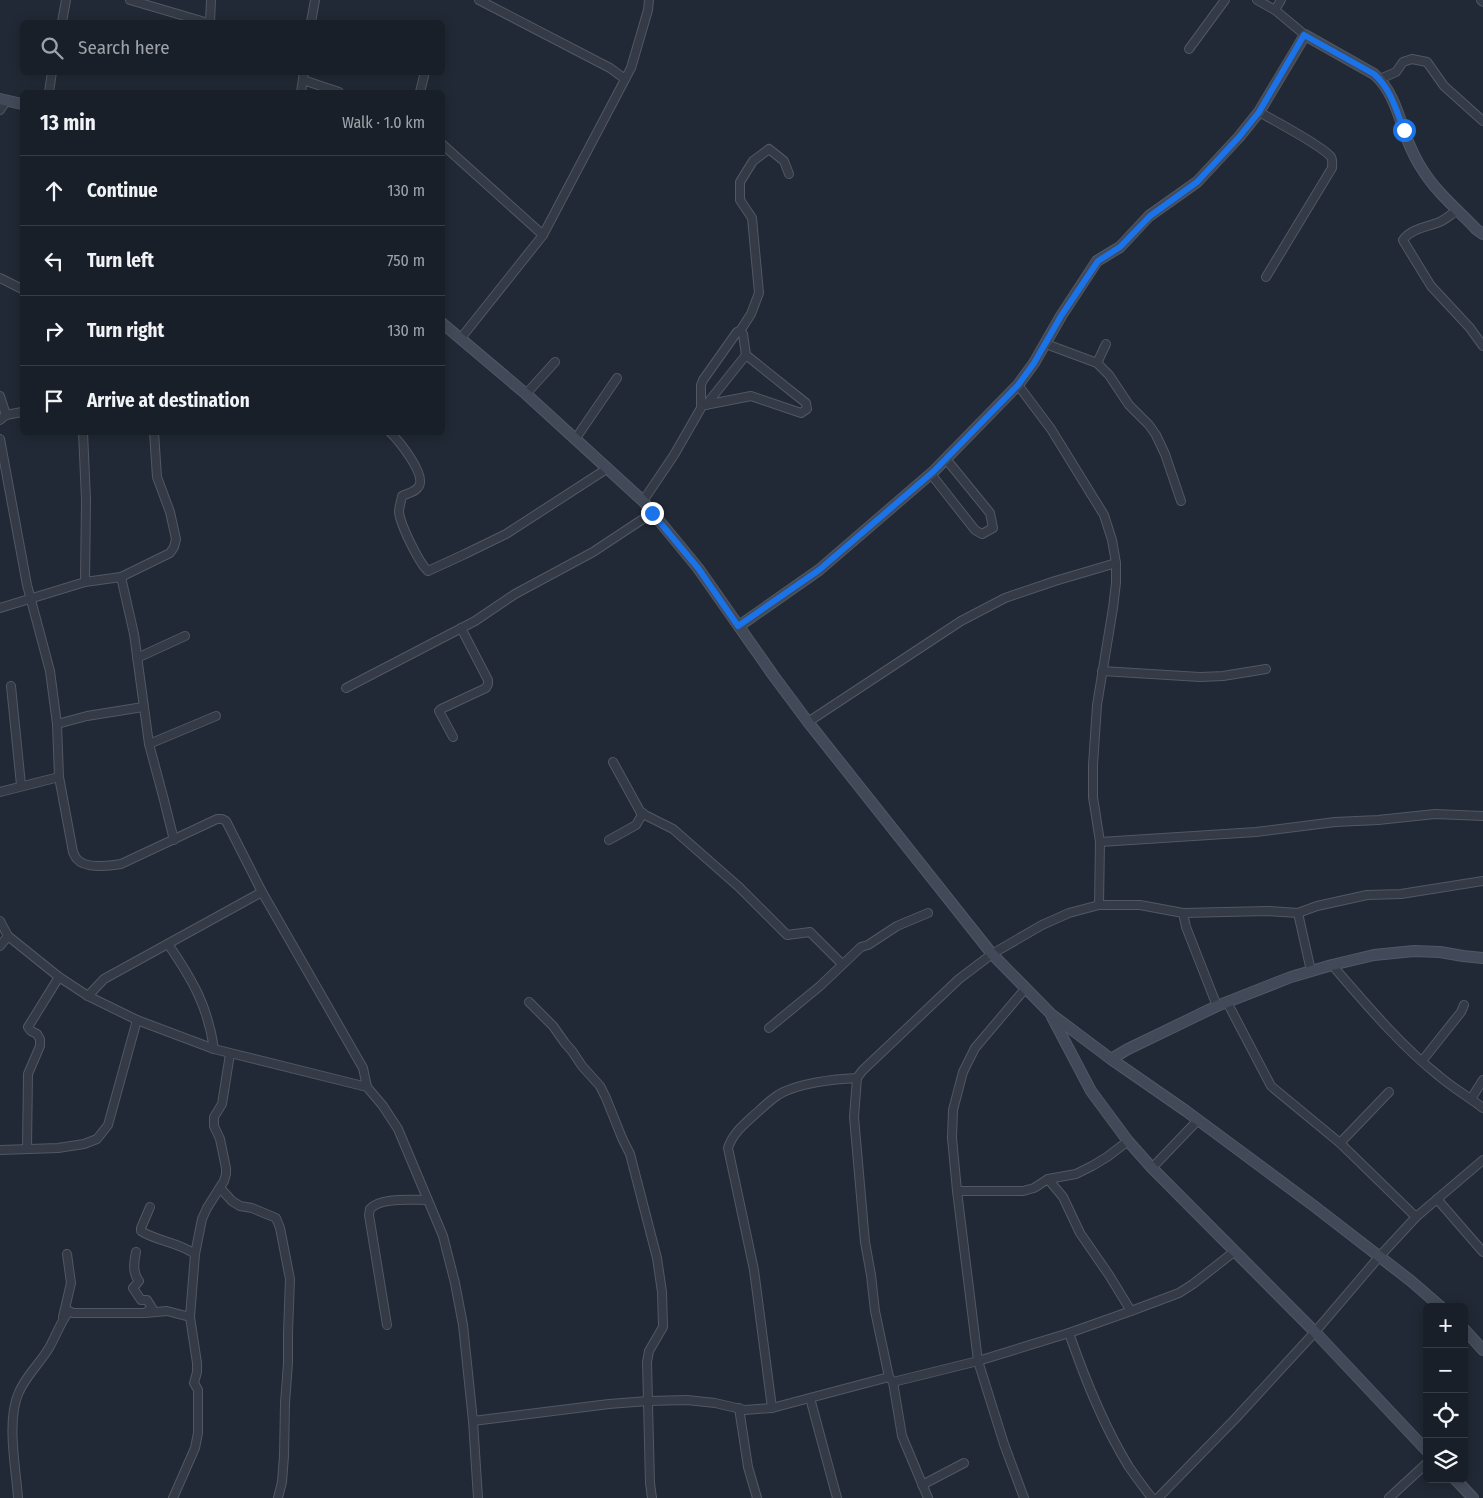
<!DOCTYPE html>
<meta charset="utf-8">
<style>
:root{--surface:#181f28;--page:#252c34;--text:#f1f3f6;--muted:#9fa2a8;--line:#363d45}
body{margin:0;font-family:"Fira Sans Condensed",sans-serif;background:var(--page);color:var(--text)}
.controls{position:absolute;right:15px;bottom:15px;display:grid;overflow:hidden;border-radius:8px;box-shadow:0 2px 12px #0003}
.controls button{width:45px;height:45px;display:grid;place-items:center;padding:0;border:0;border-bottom:1px solid var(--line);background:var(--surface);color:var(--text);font:25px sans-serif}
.stop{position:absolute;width:15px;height:15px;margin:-11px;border:4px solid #1a73e8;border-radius:50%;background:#fff}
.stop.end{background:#1a73e8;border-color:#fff;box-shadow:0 1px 5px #0008}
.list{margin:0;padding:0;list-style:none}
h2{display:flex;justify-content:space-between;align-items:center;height:65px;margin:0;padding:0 20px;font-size:21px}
h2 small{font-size:16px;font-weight:400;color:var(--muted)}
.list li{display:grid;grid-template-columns:32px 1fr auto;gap:15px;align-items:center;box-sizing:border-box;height:70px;padding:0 20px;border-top:1px solid var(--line)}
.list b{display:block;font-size:19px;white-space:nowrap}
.list em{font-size:16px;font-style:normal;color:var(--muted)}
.icon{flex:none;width:28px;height:28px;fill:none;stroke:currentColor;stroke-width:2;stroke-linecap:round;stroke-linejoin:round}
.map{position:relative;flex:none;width:1483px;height:1498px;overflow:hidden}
.search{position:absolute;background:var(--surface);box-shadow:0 2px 12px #0003;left:20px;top:20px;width:425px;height:55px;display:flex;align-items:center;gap:12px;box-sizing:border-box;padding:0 18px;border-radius:8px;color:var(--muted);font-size:19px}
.panel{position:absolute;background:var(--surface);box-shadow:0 2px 12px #0003;left:20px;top:90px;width:425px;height:345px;border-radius:8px}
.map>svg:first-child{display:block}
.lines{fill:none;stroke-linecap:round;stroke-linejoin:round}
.street-casing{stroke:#515864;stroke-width:10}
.secondary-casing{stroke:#515864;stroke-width:12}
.street{stroke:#343b46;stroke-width:8}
.secondary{stroke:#424a59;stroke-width:10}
.route{stroke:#1a73e8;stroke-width:6}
</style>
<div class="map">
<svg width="1483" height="1498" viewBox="0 0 1483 1498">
<rect width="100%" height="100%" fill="#202935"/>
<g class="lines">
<defs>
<g id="street">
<polyline points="130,0 205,22"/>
<polyline points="479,0 610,68 625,79"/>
<polyline points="1257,0 1275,10 1305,35"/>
<polyline points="1481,0 1483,2"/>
<polyline points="1275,10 1281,0"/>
<polyline points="62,22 66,0"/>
<polyline points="210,22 211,0"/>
<polyline points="311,22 315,0"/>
<polyline points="1189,49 1225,0"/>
<polyline points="1380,79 1396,72 1403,62 1412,59 1427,62 1444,86 1483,121"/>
<polyline points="303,80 339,92"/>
<polyline points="49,92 52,72"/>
<polyline points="301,92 304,72"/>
<polyline points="420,92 425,72"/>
<polyline points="0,110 6,101"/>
<path d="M1259,112C1273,120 1323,146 1331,157C1333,160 1332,164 1332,168L1266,277"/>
<polyline points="442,144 543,235"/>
<path d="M1458,210C1451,214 1444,221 1437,223C1426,227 1411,229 1403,240L1404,242L1431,286L1470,328L1483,346"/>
<polyline points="0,278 22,289"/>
<polyline points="740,331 751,314 759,293 752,218 740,200 740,182 753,161 769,149 784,161 789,174"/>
<polyline points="461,338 543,235 631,68 648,10 649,0"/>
<polyline points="1046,344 1097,363 1109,375 1129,405 1149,425 1156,435 1165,454 1181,501"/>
<polyline points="1097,363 1106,344"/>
<polyline points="1018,385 1051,429 1104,515 1112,540 1116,563 1116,583 1113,608 1097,705 1093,765 1093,797 1100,842 1099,905"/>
<polyline points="526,394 555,362"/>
<polyline points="0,396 6,415"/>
<polyline points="705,405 751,396 801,413 807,409 806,403 746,355"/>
<polyline points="0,420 6,415 22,412"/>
<polyline points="83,432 86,500 85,582"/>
<path d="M390,432C399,441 426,474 419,486C416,492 408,493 402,496C401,502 399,507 399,512C400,524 419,563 428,571L465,554L506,534L608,468"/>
<polyline points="576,438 617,378"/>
<path d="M0,439L27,585L50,671L57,724L59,777L73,852C74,854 75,857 77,859C85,869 110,866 121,864L217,819H222L226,821L262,892L363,1068L367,1087"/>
<polyline points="931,474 975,530 982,534 993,528 990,513 946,459"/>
<polyline points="643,501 674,455 701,408 701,385 703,380 737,332 740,331 743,334 746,355 706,405"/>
<polyline points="121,577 170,553 174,547 176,539 170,512 157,477 154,432"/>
<polyline points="0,608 85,582 121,577 134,634 149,744 164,800 174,840"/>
<polyline points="137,658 185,636"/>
<polyline points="1102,671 1200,677 1223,676 1266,669"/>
<polyline points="11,686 21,785"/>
<polyline points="346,688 475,621 515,594 593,552 652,513"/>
<polyline points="808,722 961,621 1005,598 1055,581 1116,563"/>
<polyline points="57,724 87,716 143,707"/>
<polyline points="453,737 439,711 441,709 486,688 488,684 488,680 461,628"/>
<polyline points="149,744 216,716"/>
<polyline points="613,762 641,813 673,829 739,887 787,935 810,932 842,964"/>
<polyline points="0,792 59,777"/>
<polyline points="609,840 636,825 643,813"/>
<polyline points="1100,842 1256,832 1335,822 1378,820 1435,814 1483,816"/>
<polyline points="1183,913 1186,927 1217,1006"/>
<polyline points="1298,913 1311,971"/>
<polyline points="0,921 8,936 59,977 88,996 137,1020 214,1049 367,1087 383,1106 398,1129 443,1236 455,1283 463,1325 473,1421 478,1498"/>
<path d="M168,944C192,979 208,1006 214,1049"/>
<polyline points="0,946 8,936"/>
<path d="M1332,965C1365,1003 1399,1044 1439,1076C1453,1088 1469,1097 1483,1108"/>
<polyline points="88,996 104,979 262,892"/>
<polyline points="529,1002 553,1026 565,1043 572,1051 582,1066 600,1086 606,1098 622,1138 630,1154 657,1258 662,1292 663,1327 649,1351 647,1362 650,1483 652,1498"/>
<polyline points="1227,1002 1271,1086 1340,1143 1416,1217"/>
<polyline points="769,1028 820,986 861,947 868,945 897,926 928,913"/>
<polyline points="1422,1061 1461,1012 1464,1005"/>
<polyline points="1471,1099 1483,1080"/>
<polyline points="1340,1143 1389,1092"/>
<polyline points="27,1148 28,1074 40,1046 40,1039 37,1034 31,1031 28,1027 59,977"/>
<polyline points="0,1150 58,1148 84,1144 97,1139 108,1125 137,1020"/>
<polyline points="1152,1168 1198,1120"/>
<polyline points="1048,1179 1063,1197 1080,1233 1109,1275 1131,1311"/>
<polyline points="220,1188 232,1201 240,1206 252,1208 276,1218 280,1228 290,1279 288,1333 288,1363 285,1403 284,1456 282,1482 278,1498"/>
<polyline points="957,1191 1023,1191 1034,1188 1048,1179 1076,1174 1092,1166 1107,1157 1128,1141"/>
<polyline points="1437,1199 1483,1252"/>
<path d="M150,1207L141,1228V1231C156,1241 178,1242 195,1254"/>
<path d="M136,1252C134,1261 132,1273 139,1281L133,1288L141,1300H147L152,1308L145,1313"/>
<polyline points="63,1317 71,1283 67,1254"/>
<path d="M387,1325L369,1215L370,1209C380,1197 412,1200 427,1200"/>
<path d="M1069,1333C1085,1379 1103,1425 1129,1467C1136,1477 1144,1488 1152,1498"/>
<polyline points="893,1382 978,1361 1069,1333 1131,1311 1179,1293 1193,1284 1235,1251"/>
<polyline points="810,1398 837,1498"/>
<polyline points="739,1408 748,1467 757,1498"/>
<path d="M772,1408L754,1270L728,1148C732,1135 742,1126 752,1117C760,1110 769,1101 778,1095C797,1083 835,1079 857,1078"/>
<polyline points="473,1421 609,1404 648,1401 687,1400 715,1403 745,1410 772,1408 889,1377"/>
<polyline points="922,1485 964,1463"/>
<path d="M18,1498C16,1468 6,1420 19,1392C26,1376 40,1363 49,1348C56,1336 60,1323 69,1311L73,1313H145L167,1311L190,1317"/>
<polyline points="173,1498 195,1448 198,1433 198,1390 194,1383 197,1372 197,1363 190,1317 195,1254 202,1219 207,1208 224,1181 226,1174 226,1168 220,1139 214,1126 214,1117 222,1104 230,1054"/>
<polyline points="928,1498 902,1436 893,1382 889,1377 875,1311 871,1275 865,1242 854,1117 857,1078 862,1071 959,979 992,954 1042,925 1069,913 1099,905 1140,905 1183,913 1268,911 1298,913 1317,906 1367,895 1401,894 1483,881"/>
<polyline points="1024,1498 1004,1444 978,1361 957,1191 952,1138 953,1110 963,1072 975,1048 1025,989"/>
<polyline points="1158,1498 1235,1419 1315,1332 1379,1257 1416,1217 1483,1160"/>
<polyline points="1389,1498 1427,1463"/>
</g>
<g id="secondary">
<polyline points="0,99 22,104"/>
<polyline points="442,323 526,394 643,501 698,568 773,675 808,722 992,954 1051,1014 1111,1059 1186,1111 1314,1206 1411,1281 1441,1307"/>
<path d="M739,626L819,570L934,471L1018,385L1034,363L1061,316L1097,261L1120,247L1149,216L1197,182L1239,137L1259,112L1305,35L1374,74C1393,90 1399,117 1407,139C1411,149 1416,160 1422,169C1436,192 1458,210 1476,229L1483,234"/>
<polyline points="1052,1017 1091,1091 1128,1141 1152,1168 1315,1332 1427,1451"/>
<polyline points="1111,1059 1128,1049 1217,1006 1291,977 1332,965 1374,955 1414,951 1440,952 1463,956 1483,958"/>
<polyline points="1464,1329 1483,1350"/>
<polyline points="1455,1479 1473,1498"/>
</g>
</defs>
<use href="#street" class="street-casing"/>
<use href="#secondary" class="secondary-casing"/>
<use href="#street" class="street"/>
<use href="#secondary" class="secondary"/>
</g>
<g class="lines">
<path class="route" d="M652,513L698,568L738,626L819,570L934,471L1018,385L1034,363L1061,316L1098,261L1120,247L1150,216L1197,182L1239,137L1259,112L1304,35L1374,74C1391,89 1396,110 1404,130"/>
</g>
</svg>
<div class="controls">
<button>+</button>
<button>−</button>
<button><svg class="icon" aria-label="locate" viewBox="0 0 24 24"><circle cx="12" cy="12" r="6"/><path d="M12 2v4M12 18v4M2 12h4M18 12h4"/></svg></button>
<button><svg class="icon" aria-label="layers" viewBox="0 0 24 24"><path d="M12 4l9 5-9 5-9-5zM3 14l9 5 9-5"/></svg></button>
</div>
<div class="stop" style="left:1404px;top:130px"></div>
<div class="stop end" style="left:652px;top:513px"></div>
<div class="search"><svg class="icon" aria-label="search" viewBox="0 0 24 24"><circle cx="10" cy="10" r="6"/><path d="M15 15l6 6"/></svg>Search here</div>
<section class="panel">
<h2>13 min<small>Walk · 1.0 km</small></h2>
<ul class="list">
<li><svg class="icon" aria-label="ahead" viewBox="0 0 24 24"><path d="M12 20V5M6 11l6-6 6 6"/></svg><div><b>Continue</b></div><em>130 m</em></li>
<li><svg class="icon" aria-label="left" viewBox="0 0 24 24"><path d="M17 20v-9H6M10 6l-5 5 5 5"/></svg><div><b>Turn left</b></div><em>750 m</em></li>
<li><svg class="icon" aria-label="right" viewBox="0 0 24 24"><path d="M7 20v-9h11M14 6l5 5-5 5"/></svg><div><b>Turn right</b></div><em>130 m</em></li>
<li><svg class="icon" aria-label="arrive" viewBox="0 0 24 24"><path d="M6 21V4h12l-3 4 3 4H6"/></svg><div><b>Arrive at destination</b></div></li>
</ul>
</section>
</div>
